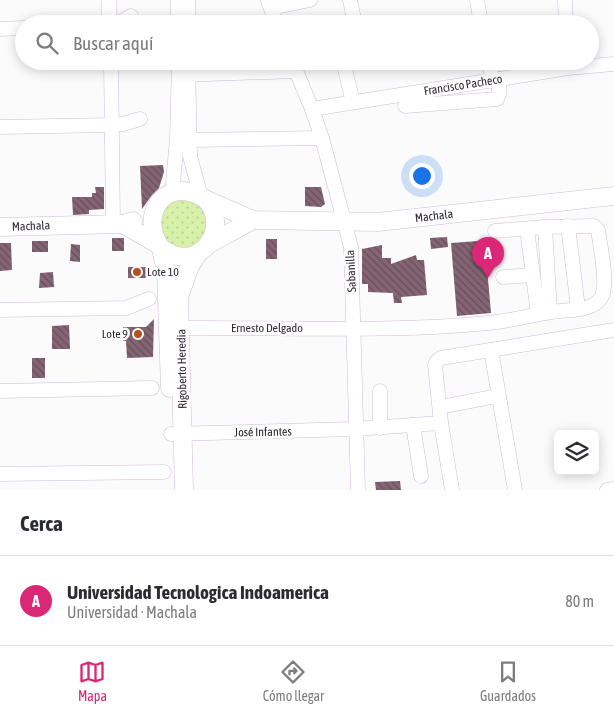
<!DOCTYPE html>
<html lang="es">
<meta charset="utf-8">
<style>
:root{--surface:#fff;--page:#f2f2f3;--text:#2b2b33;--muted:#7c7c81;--line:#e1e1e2;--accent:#db2777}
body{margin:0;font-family:"Asap Condensed",sans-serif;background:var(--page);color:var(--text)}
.controls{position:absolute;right:15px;bottom:15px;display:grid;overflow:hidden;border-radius:8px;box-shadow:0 2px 12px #0003}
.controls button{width:45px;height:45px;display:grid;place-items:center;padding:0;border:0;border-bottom:1px solid var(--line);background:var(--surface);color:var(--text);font:25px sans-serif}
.you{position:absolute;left:421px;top:175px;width:18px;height:18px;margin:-12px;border:4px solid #fff;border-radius:50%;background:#1a73e8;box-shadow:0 0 0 8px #1a73e833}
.badge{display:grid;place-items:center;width:32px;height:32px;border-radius:50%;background:var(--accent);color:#fff;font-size:16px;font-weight:700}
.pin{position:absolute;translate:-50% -41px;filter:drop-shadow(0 1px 2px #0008)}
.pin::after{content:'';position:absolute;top:26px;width:18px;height:15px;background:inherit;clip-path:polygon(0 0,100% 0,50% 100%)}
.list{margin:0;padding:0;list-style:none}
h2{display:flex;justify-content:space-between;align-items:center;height:65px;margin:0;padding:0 20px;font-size:21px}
h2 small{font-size:16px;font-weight:400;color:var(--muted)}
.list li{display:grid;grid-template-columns:32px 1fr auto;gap:15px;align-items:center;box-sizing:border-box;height:90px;padding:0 20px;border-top:1px solid var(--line)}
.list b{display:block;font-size:19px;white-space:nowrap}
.list p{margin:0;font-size:16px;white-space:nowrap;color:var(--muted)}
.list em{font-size:16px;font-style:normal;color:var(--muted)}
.icon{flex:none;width:28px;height:28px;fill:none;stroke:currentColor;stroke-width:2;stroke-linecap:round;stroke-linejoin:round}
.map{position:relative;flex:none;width:614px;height:490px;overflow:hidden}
.search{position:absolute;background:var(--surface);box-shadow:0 2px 12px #0003;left:15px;right:15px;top:15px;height:55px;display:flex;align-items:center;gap:12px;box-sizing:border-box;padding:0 18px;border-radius:28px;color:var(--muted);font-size:19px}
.sheet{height:155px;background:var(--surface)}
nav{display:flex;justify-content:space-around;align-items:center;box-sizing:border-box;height:70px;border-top:1px solid var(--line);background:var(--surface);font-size:14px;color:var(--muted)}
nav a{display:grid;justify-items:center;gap:2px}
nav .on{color:var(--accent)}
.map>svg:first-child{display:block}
.park{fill:url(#park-dots)}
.building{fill:url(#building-back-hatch)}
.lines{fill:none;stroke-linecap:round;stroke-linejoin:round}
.minor-casing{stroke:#cfbbd7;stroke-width:15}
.major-casing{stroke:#cfbbd7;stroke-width:19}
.minor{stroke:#fff;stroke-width:14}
.major{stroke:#fff;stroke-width:18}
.poi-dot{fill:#b65220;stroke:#fff;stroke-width:2}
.labels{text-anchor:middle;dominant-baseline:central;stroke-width:5;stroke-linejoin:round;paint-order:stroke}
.street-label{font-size:12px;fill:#302833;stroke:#fff}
.poi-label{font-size:12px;fill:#302833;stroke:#fff;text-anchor:start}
</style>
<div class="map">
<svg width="614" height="490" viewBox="0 0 614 490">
<defs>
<pattern id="park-dots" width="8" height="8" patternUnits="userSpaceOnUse" patternTransform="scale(1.25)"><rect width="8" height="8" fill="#d8f1a8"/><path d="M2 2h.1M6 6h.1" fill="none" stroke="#bacf91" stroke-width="1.8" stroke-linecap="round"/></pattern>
<pattern id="building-back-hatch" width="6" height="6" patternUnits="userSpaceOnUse" patternTransform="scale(1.25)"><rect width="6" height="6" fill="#856573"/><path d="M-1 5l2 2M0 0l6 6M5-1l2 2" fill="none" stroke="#674f5a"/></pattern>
</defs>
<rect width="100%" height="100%" fill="#fbfbfb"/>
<polygon class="park" points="192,196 211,216 198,249 171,251 155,218 165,202"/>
<g class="building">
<polygon points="163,165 164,172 159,188 152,195 142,209 140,166"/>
<polygon points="95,187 104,187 104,209 89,210 89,214 73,215 72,197 92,197 92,193 96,193"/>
<polygon points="305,187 321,187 325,204 321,207 305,206"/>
<polygon points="447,237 448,247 431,249 430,238"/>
<rect x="112" y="238" width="12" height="13"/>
<rect x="266" y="239" width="11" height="20"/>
<rect x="32" y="241" width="16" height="11"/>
<polygon points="478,241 478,246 485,245 491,313 457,316 451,243"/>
<polygon points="0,243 11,243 12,270 0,271"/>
<polygon points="71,244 80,245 80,262 70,261"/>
<polygon points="382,245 382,258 391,258 391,264 416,255 417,260 424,260 427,295 401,297 402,303 394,303 393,293 368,292 368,284 362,284 362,249"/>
<rect x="128" y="267" width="19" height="11"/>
<polygon points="53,272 54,287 39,288 40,273"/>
<polygon points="154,319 153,357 127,358 126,341 123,341 123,327 146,327"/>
<polygon points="69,325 70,349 52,349 52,326"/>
<rect x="32" y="358" width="13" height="20"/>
<polygon points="400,481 401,490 376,490 375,482"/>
</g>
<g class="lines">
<defs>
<g id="minor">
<polyline points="109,0 109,24"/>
<polyline points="178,0 178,24"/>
<polyline points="188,0 188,24"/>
<polyline points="350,0 355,24"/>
<polyline points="477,0 481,24"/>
<polyline points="565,0 566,24"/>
<polyline points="268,1 277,24"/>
<polyline points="271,8 310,0"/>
<polyline points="118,24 131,16"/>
<polyline points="0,29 24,28"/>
<polyline points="111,61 113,224"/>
<polyline points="188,61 190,156 201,197"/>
<polyline points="292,61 312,109 322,138 351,247 358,490"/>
<polyline points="343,61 353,102"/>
<polyline points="489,61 493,81"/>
<polyline points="179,75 296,71"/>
<polyline points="405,106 497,99 499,94 499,80"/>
<polyline points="312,109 568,68 614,64"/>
<polyline points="0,127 112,125 123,124 140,119"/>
<polyline points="189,140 322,138"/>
<polyline points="172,193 177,140 179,61"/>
<polyline points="568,226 578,308"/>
<polyline points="545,227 550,312"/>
<polyline points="527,229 538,314"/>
<polyline points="503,277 532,275"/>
<polyline points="0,310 126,308 149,299"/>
<path d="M181,328C283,327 386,333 488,323C510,321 531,315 552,312C567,309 592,312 601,298C609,285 600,245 598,230L594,226L545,227L495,231"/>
<polyline points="491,350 515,490"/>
<polyline points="0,391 152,388"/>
<polyline points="380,391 380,428"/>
<polyline points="440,407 497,396"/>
<polyline points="441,423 452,490"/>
<polyline points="413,425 421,476"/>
<polyline points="171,434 355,429 441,423 435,365 437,361 441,358 614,330"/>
<polyline points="0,474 164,472"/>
<polyline points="607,490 614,489"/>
</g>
<g id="major">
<polyline points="207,200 253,220 378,222 614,196"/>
<path d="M123,224L159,245C162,250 166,251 171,254C203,268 229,227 207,201C205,198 201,197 198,195C165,179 140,214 159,245"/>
<polyline points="0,227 123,224 133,221"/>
<polyline points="209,244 253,220"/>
<polyline points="161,249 166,270 170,388"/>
<polyline points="184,490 179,297 190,266 199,252"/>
</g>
</defs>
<use href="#minor" class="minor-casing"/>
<use href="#major" class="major-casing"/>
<use href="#minor" class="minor"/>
<use href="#major" class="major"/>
</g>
<g class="poi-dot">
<circle cx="137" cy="272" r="5"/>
<circle cx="138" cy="334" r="5"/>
</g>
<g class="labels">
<g class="street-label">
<text transform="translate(463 85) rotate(-9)">Francisco Pacheco</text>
<text transform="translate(434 216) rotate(-7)">Machala</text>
<text transform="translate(31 226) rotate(-2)">Machala</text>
<text transform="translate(351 271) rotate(-93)">Sabanilla</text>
<text x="267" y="328">Ernesto Delgado</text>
<text transform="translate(182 369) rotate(-91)">Rigoberto Heredia</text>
<text transform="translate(263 432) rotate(-1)">José Infantes</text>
</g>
<g class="poi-label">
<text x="147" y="272">Lote 10</text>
<text x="128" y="334" text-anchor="end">Lote 9</text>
</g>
</g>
</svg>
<div class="controls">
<button><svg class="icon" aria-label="layers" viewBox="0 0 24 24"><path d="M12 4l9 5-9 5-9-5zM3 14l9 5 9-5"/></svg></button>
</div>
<div class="you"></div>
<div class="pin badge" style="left:488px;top:278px">A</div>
<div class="search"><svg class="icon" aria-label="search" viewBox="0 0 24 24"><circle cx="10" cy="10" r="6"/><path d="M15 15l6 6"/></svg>Buscar aquí</div>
</div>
<section class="sheet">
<h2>Cerca<small></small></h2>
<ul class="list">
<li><span class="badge">A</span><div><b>Universidad Tecnologica Indoamerica</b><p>Universidad · Machala</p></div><em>80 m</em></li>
</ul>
</section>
<nav>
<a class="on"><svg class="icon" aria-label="map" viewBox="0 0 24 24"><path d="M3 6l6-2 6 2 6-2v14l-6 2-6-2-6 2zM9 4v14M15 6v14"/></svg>Mapa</a>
<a><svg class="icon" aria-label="directions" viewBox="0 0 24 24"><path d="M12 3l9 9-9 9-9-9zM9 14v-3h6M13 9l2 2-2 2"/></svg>Cómo llegar</a>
<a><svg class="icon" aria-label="saved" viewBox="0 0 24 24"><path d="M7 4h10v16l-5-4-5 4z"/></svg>Guardados</a>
</nav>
